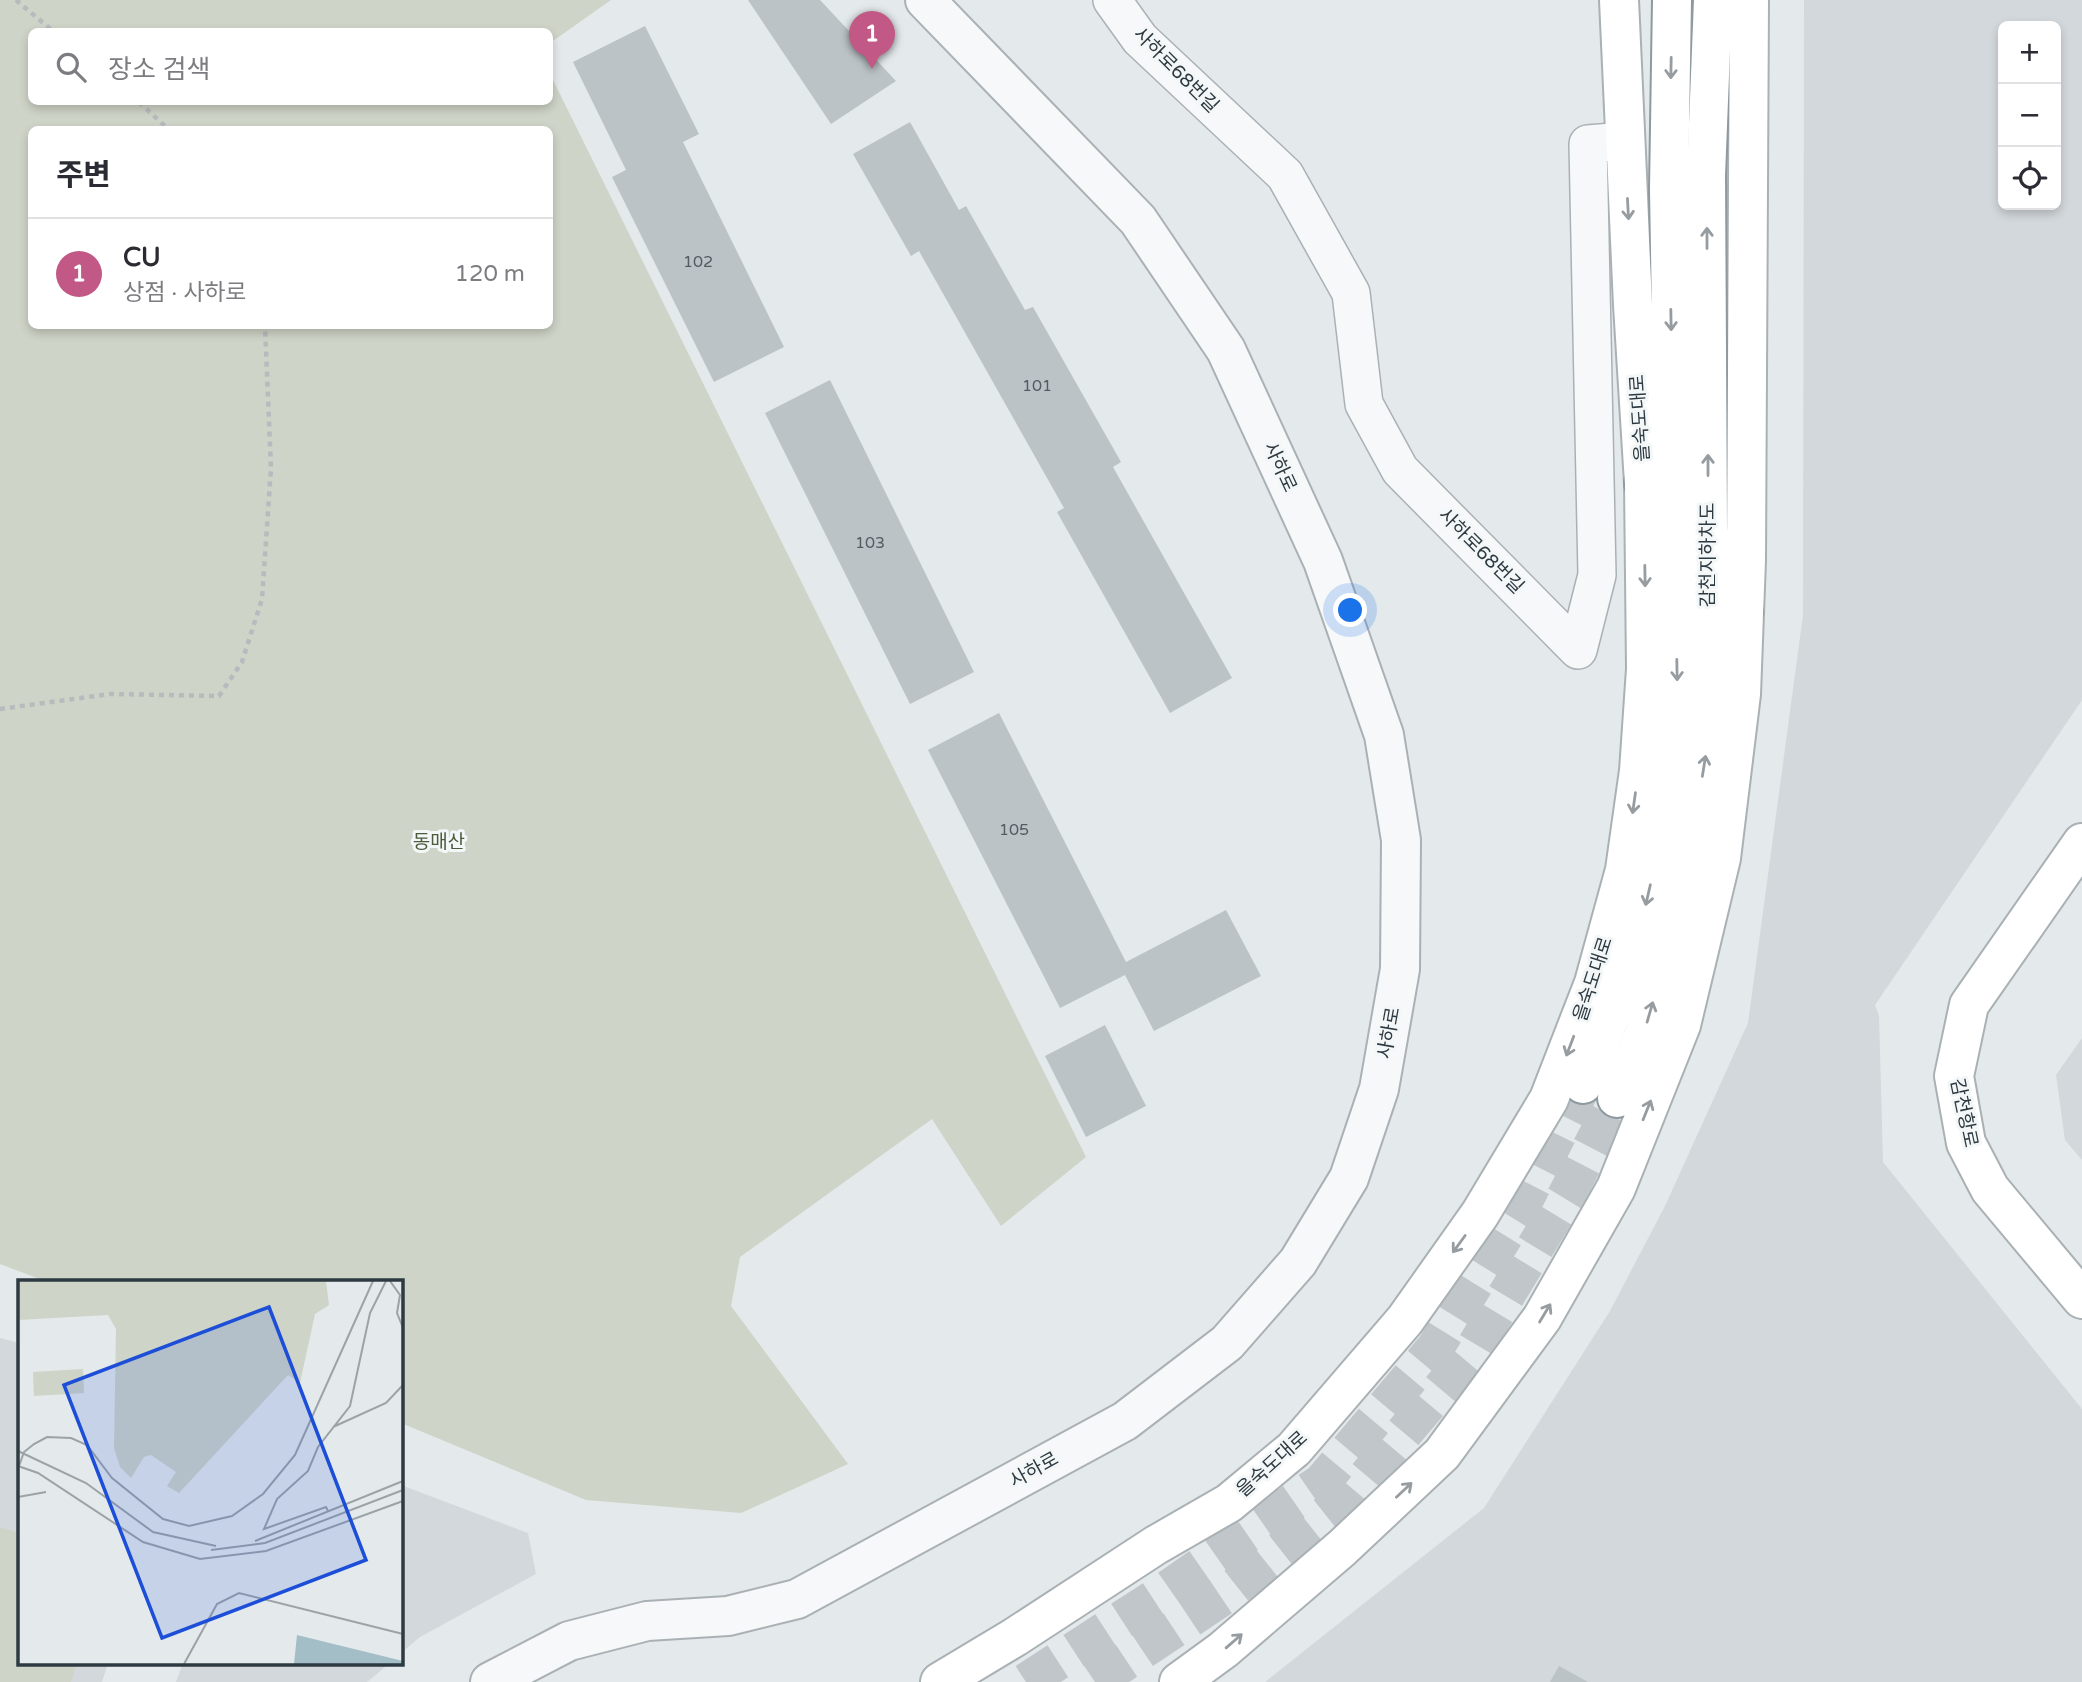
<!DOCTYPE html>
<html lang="ko">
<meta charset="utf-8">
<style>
:root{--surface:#fff;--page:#f7f7f7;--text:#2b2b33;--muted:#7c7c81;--line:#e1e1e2;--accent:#c15885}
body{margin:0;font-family:"Varela Round","Noto Sans KR",sans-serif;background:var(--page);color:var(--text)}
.controls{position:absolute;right:21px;top:21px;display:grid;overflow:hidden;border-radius:10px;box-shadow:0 4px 10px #0003}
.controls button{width:63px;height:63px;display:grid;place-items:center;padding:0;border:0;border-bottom:2px solid var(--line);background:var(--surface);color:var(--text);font:35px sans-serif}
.you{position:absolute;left:1351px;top:611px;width:24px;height:24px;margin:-18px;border:5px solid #fff;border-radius:50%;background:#1a73e8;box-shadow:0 0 0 10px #1a73e833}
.badge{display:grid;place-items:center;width:46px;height:46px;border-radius:50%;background:var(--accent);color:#fff;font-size:23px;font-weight:700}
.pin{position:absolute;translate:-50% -58px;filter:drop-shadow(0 2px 4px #0008)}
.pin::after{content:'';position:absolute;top:37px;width:24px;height:21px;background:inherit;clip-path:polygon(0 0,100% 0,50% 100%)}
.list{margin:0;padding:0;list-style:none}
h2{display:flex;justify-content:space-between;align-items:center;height:91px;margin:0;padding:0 28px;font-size:30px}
h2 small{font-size:23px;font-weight:400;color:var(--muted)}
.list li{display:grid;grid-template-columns:46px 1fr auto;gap:21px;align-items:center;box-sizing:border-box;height:112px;padding:0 28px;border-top:2px solid var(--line)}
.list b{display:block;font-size:26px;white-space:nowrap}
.list p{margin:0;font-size:23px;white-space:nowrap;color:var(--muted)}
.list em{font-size:23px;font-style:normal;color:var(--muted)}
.icon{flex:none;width:38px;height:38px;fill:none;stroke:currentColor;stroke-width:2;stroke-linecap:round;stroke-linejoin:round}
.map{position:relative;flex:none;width:2082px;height:1682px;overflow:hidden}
.search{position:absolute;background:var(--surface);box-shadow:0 4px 10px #0003;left:28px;top:28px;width:525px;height:77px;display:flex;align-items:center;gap:18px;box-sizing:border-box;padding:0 24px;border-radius:10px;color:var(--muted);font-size:26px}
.panel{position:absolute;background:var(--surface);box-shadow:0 4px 10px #0003;left:28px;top:126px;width:525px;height:203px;border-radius:10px}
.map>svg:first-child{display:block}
.built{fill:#d3d8dc;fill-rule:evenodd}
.green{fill:#ced4c7;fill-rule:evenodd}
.building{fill:#bcc3c7}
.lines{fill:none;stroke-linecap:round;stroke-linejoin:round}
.trunk-tunnel{stroke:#c0c6c9;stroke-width:38;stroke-dasharray:38 19;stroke-linecap:butt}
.minor-casing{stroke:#aab1b5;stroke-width:40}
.tertiary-casing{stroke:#aab1b5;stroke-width:42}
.secondary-casing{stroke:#aab1b5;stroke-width:42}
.trunk-casing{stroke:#8d9aa0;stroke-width:42}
.path{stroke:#b7bbbe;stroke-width:4.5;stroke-dasharray:5 5;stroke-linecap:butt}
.minor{stroke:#f7f8f9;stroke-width:37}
.tertiary{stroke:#f7f8f9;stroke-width:38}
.secondary{stroke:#fff;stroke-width:38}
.trunk{stroke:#fff;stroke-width:38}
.oneway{stroke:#969ca0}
.labels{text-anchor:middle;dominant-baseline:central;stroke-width:6;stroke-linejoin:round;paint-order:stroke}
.number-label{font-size:16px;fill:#525c63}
.street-label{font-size:19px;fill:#2e3a42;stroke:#f4f7f8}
.park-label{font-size:19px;fill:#4b5c3c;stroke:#f4f7f8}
.inset-road{fill:none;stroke:#9ba3a7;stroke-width:2}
.view{fill:#1d4ed8;fill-opacity:0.15;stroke:#1d4ed8;stroke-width:3.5}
.inset-edge{fill:none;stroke:#2e3a42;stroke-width:3.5}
</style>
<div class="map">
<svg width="2082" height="1682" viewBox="0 0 2082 1682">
<rect width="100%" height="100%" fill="#e4e9eb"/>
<g class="built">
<path d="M1804,0H2082V700L1875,1005L1879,1016L1883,1162L2082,1409V1682H1265L1484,1508L1610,1311L1665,1206L1748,1023L1803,615ZM2003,26H2056V205H2003Z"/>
<polygon points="2082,1038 2082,1160 2065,1140 2056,1075"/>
<polygon points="0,1338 19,1343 19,1663 108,1663 102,1682 0,1682"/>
<polygon points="401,1485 528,1533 536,1574 420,1637 401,1653"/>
<polygon points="183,1663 390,1663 367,1682 176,1682"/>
</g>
<g class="green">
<path d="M0,0H611L550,43V32H32V102H550V74L1086,1157L1001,1226L932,1119L740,1257L731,1306L848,1464L741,1513L586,1500L401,1423V1281H45L0,1264ZM32,130H550V326H32Z"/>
<polygon points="0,1527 19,1533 19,1663 77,1663 71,1682 0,1682"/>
</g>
<g class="building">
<polygon points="748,0 820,0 896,81 831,124"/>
<polygon points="645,26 699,134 683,142 784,347 714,382 612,177 626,170 573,62"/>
<polygon points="910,122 959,210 966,206 1025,310 1033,307 1121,462 1113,467 1232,678 1170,713 1057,512 1064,508 919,251 911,256 853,154"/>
<polygon points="830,380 974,672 910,704 765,413"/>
<polygon points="999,713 1126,962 1226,910 1261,976 1154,1031 1125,975 1060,1008 928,750"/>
<polygon points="1105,1025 1146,1106 1086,1137 1045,1056"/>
<polygon points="1559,1666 1588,1682 1550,1682"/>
</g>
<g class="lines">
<g class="trunk-tunnel">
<polyline points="1026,1682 1155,1598 1322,1482 1435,1348 1516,1217 1583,1084"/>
<polyline points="1095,1682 1222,1597 1353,1493 1472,1352 1566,1196 1617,1098"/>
</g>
<defs>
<polyline id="minor" points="1112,0 1140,39 1285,175 1351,293 1364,404 1400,470 1578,650 1597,575 1588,144 1625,141"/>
<polyline id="tertiary" points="490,1682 569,1641 647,1621 728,1616 797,1599 1125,1421 1227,1343 1298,1262 1349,1178 1379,1089 1400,969 1401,840 1384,735 1323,561 1226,350 1138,220 925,0"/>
<g id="secondary">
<polyline points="2082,843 1969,1005 1954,1076 1966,1143 1990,1189 2082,1299"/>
<polyline points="940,1682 1015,1637 1156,1545 1229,1503 1294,1449 1405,1320 1480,1214 1549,1099 1594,983 1625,870 1639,771 1646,669 1644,483 1633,305 1619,0"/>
<polyline points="1179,1682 1223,1650 1342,1548 1442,1454 1542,1318 1616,1188 1681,1025 1721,858 1741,694 1746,560 1749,0"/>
</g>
<g id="trunk">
<polyline points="1644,483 1665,541"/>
<polyline points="1714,543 1743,612"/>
<polyline points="1583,1084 1619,995 1648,896 1665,793 1677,681 1669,189 1672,0"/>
<polyline points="1617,1098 1644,1034 1683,900 1707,749 1708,531 1706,175 1713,0"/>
</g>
</defs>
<use href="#minor" class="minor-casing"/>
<use href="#tertiary" class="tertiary-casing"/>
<use href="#secondary" class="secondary-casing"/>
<use href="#trunk" class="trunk-casing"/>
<g class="path">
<polyline points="16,0 54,32"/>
<polyline points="139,102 169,130"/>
<polyline points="0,709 110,694 219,696 242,662 262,599 271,468 265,326"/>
</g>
<use href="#minor" class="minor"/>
<use href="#tertiary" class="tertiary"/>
<use href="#secondary" class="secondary"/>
<use href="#trunk" class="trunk"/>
</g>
<defs><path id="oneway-shaft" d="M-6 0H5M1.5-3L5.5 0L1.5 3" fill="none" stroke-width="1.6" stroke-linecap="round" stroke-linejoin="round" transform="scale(1.75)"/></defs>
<g class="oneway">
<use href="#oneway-shaft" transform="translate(1671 68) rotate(91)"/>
<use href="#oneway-shaft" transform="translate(1628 209) rotate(87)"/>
<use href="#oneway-shaft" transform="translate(1707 238) rotate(-90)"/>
<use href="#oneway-shaft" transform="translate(1671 320) rotate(89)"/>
<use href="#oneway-shaft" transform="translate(1708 465) rotate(-90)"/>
<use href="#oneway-shaft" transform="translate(1645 576) rotate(89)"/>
<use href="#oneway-shaft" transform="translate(1677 670) rotate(89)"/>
<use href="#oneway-shaft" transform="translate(1704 766) rotate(-81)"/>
<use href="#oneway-shaft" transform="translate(1634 803) rotate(98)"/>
<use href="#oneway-shaft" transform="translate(1648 895) rotate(103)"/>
<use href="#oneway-shaft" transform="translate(1650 1012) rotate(-74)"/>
<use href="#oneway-shaft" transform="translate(1570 1046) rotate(111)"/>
<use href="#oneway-shaft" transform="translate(1647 1110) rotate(-68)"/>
<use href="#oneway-shaft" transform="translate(1459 1244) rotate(126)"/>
<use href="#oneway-shaft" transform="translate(1545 1313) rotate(-59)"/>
<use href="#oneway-shaft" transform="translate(1404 1490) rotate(-43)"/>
<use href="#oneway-shaft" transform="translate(1234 1641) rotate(-41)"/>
</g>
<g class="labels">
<g class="number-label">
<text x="698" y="262">102</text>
<text x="1037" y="386">101</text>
<text x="870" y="543">103</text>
<text x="1014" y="830">105</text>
</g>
<g class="street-label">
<text transform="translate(1176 70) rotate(45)">사하로68번길</text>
<text transform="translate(1640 418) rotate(-94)">을숙도대로</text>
<text transform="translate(1280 467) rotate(65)">사하로</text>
<text transform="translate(1481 551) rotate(45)">사하로68번길</text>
<text transform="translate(1708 555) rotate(-90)">감천지하차도</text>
<text transform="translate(1593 979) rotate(-72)">을숙도대로</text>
<text transform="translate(1389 1033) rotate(-80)">사하로</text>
<text transform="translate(1964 1113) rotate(78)">감천항로</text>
<text transform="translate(1272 1464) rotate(-42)">을숙도대로</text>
<text transform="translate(1034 1470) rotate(-29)">사하로</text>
</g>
<g class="park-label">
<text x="439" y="842">동매산</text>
</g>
</g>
<g transform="translate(18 1280)">
<rect width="385" height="385" fill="#e4e9eb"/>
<path d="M0,1H308L311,25L297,34L282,103L270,95L161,213L149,206L158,192L133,175L126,177L113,198L102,187L96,168L98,49L90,35L0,40ZM65,89L66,113L16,116L15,92Z" fill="#ced4c7"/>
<path d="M279,355L385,381V384H276Z" fill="#a4bec7"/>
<path class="inset-road" d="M372,1L382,15L379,33L385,48M315,147L368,123L385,105M0,171L68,203L135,252L198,266M0,186L20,193L125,262L182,279L248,271L385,221M1,186L6,172L16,164L29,157L53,158L69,165L94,198L145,239L171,246L214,236L245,214L277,175L355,1M0,217L28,212M310,231L308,227L246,249L259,219L290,191L300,167L332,126L352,33L368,1M237,261L385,201M193,270L247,263L385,210M166,384L199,324L221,313L385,354"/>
<path class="view" d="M251,27L348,280L144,358L46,105Z"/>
<rect width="385" height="385" class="inset-edge"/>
</g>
</svg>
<div class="controls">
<button>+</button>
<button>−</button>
<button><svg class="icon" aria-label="locate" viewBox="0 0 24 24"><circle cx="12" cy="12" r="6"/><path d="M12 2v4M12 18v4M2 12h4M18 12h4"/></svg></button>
</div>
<div class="you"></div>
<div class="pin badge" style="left:872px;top:69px">1</div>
<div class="search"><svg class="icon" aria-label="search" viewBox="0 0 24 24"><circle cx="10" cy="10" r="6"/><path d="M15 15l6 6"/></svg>장소 검색</div>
<section class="panel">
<h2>주변<small></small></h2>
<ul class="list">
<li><span class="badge">1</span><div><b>CU</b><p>상점 · 사하로</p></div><em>120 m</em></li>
</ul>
</section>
</div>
